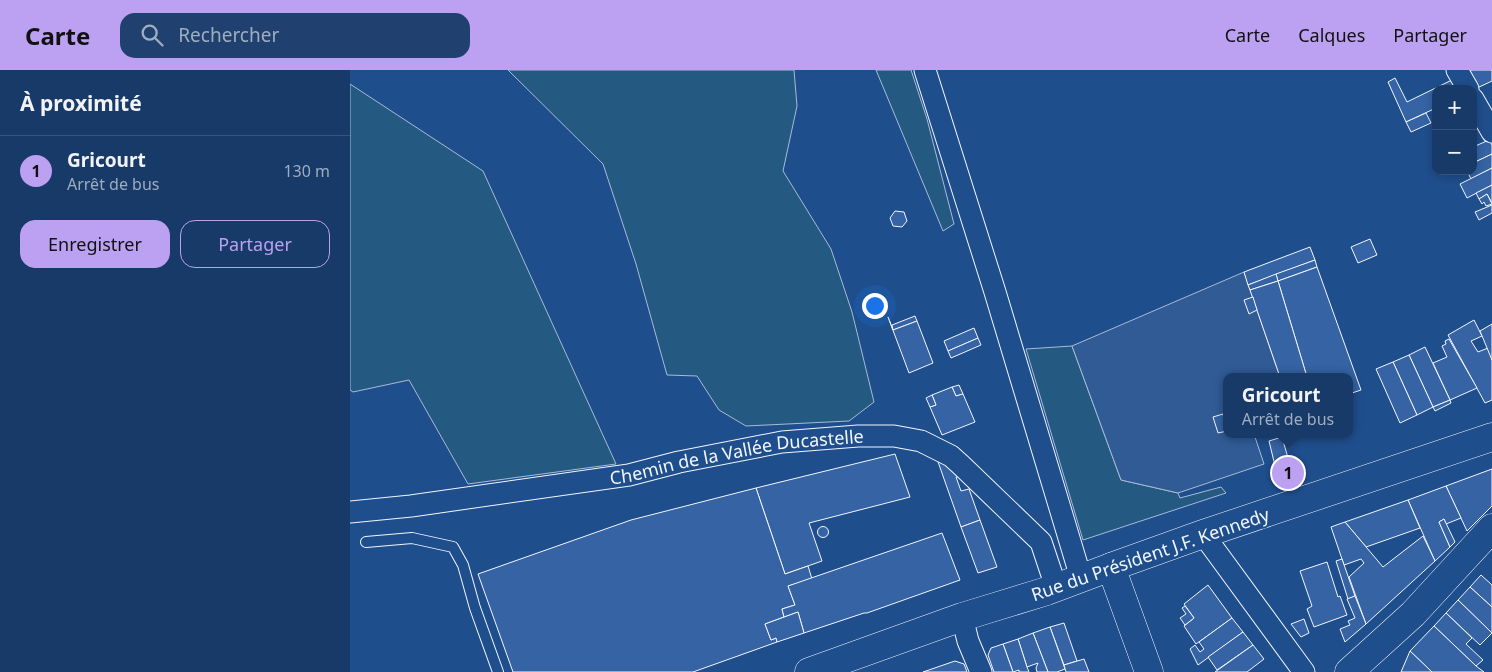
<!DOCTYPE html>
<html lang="fr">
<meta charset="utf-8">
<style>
:root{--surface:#173a69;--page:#20416f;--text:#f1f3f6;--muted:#9eadc0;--line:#36547d;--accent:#bca0f2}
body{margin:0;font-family:"Noto Sans",sans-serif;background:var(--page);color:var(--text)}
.controls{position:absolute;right:15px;top:15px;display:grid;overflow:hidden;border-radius:10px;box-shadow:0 2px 8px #0003}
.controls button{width:45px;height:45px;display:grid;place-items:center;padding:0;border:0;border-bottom:1px solid var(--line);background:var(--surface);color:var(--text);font:25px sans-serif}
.you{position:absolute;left:524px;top:235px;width:18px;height:18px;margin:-12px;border:4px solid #fff;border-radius:50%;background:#1a73e8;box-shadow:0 0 0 8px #1a73e833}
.badge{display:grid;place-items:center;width:32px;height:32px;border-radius:50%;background:var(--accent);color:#111;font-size:16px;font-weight:700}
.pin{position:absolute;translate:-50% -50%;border:2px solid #fff;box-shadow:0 1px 5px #0006}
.popup{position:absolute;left:873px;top:303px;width:130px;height:65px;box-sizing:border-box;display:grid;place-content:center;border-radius:10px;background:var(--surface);filter:drop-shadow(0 1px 4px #0005);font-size:16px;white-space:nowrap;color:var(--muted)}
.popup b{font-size:19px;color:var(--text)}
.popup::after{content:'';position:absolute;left:50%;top:100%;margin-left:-10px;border:10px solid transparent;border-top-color:var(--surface)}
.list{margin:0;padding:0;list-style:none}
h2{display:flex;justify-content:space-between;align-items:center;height:65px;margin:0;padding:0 20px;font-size:21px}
h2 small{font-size:16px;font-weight:400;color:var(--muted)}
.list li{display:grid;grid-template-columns:32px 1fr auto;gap:15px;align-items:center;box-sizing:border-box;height:70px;padding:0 20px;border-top:1px solid var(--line)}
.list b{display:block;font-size:19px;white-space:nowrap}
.list p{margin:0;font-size:16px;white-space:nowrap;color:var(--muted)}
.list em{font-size:16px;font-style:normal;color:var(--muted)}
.actions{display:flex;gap:10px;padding:15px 20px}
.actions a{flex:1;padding:11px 0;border:1px solid var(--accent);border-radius:15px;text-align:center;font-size:18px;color:var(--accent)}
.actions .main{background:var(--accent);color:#111}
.icon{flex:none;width:28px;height:28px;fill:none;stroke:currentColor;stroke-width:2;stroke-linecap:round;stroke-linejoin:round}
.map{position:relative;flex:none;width:1142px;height:602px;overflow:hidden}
header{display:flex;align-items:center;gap:30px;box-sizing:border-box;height:70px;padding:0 25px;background:var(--accent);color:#111}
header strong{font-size:24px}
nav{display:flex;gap:28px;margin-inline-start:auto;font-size:18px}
.search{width:350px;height:45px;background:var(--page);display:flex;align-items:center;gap:12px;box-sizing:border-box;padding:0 18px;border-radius:15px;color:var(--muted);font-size:19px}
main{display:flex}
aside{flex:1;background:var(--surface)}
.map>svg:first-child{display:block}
.green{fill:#245a82;stroke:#a8bbd7}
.parking{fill:#305b95;stroke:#a8bbd7}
.building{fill:#3563a3;stroke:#f2f6ff}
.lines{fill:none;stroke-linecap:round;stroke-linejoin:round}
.lane-casing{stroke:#f2f6ff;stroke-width:12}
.street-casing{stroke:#f2f6ff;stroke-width:23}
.secondary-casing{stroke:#f2f6ff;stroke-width:29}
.primary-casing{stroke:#f2f6ff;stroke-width:29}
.lane{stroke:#1f4e8c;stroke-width:10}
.street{stroke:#1f4e8c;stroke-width:21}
.secondary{stroke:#1f4e8c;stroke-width:28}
.primary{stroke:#1f4e8c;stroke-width:28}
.labels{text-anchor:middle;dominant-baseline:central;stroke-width:4;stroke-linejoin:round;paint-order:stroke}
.street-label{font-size:18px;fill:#f2f6ff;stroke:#1f4e8c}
</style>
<header>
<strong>Carte</strong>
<div class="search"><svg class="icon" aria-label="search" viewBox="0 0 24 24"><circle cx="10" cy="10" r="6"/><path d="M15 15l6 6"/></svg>Rechercher</div>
<nav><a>Carte</a><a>Calques</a><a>Partager</a></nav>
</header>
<main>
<aside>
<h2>À proximité<small></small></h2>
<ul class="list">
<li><span class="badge">1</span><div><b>Gricourt</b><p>Arrêt de bus</p></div><em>130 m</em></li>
</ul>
<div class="actions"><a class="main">Enregistrer</a><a>Partager</a></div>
</aside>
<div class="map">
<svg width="1142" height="602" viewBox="0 0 1142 602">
<rect width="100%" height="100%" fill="#1f4e8c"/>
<g class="green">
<polygon points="158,0 444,0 447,36 433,101 481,179 502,242 524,332 499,351 396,356 369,340 347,306 317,305 286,194 253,94"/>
<polygon points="526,0 561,0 577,49 604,154 593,161"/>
<polygon points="0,14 133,101 266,394 118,414 59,310 3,322 0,320"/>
<polygon points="722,276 771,410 828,423 830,428 871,417 876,423 733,470 676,279"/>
</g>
<polygon class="parking" points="894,202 930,307 877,307 877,364 904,364 914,394 828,423 771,410 722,276"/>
<g class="building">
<polygon points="1118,0 1142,0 1142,11 1127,18"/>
<polygon points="1108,7 1114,19 1086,19 1086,38 1056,52 1038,12 1045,8 1057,32"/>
<polygon points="1076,43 1081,53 1061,62 1056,52"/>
<polygon points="1139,70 1142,75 1142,84 1123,93 1123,77"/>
<polygon points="1142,84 1142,98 1121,109 1117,101 1123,101 1123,93"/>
<polygon points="1142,98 1142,115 1117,128 1110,114"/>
<polygon points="1142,115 1142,133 1137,124 1129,129 1126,123"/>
<polygon points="1137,124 1142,134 1136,136 1134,132 1132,134 1129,129"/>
<polygon points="1142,135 1142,143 1129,150 1125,142"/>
<polygon points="545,141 554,142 557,151 552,157 543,156 540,148"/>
<polygon points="1020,169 1027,185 1008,193 1001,177"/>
<polygon points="960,177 965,190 898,215 894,202"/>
<polygon points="965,190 967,197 928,211 926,204"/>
<polygon points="967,197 1011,320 999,324 999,307 957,307 928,211"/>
<polygon points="926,204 928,211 900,220 898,215"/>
<polygon points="928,211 957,307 930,307 900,220"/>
<polygon points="903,227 907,240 899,244 894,230"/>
<polygon points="565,246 567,251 543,260 542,255"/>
<polygon points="538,247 543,260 567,251 583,293 559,303"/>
<polygon points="1124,250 1132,266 1121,271 1128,282 1138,278 1142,290 1142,330 1135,333 1098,265"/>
<polygon points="1142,254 1142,290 1130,261"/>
<polygon points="624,258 628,268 598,281 594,271"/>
<polygon points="628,268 631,275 601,288 598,281"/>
<polygon points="1099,269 1127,318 1100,330 1083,293 1097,287 1092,276 1096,274 1095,271"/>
<polygon points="1075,277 1100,330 1083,337 1059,285"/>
<polygon points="1059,285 1083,337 1067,345 1043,292"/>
<polygon points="1043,292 1067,345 1050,353 1026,299"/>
<polygon points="609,315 613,324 606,326 602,317"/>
<polygon points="602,317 606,326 613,324 625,352 592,365 580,337 586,335 582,325"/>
<polygon points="582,325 586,335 580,337 576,328"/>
<polygon points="1100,330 1101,333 1085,341 1083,337"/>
<polygon points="873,344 877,361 868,363 863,347"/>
<polygon points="932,367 940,395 926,400 919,371"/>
<polygon points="545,384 560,427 459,453 472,491 435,504 406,418"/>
<polygon points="587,389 611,406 606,407 611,421 619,419 630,450 611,457"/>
<polygon points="1142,399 1142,436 1117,461 1096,416"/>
<polygon points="1096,416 1111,448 1096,454 1094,449 1089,452 1100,477 1085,491 1058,430"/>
<polygon points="406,418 435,504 458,496 462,509 438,516 445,535 432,539 434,547 415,554 421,570 426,568 427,572 343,602 163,602 128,504 281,450"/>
<polygon points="1058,430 1070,458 1016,477 995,452"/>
<polygon points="1094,449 1105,472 1100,477 1089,452"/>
<polygon points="630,450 647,497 628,503 611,457"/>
<polygon points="995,452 1033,497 1073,466 1085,491 1016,554 999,507 1014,493 1011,489 994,495 981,457"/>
<circle cx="473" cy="462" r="5.5"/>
<polygon points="592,463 610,510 517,543 514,543 454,563 448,542 434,547 432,539 445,535 438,516"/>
<polygon points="992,489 1005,526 998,529 986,491"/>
<polygon points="977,492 988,527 990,526 997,545 964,557 957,539 962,536 950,501"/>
<polygon points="1131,505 1142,515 1142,537 1120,517"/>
<polygon points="858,515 882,548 846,574 834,556 844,548 834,534"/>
<polygon points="1120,517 1142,537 1142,563 1108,530"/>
<polygon points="1005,526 1016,554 995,572 990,559 1000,555 998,551 1005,548 997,529"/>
<polygon points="1108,530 1142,563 1130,575 1096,543"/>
<polygon points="835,536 844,548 835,555 830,548 836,544 832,538"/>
<polygon points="448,542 454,563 427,572 426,568 421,570 415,554"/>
<polygon points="1096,543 1122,568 1116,574 1133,590 1126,596 1084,556"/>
<polygon points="882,548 893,562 848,595 840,579 845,575 850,582 854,579 849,572"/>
<polygon points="954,549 959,563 951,567 941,554"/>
<polygon points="714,553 727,591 714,595 700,557"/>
<polygon points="1084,556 1126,596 1134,602 1082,602 1060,581"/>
<polygon points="700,557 715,599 707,602 698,602 683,563"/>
<polygon points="893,562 903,575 867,600 858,587"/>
<polygon points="683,563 698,602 687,602 686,598 688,593 677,597 668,569"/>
<polygon points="668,569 677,597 679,602 669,602 669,600 663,602 653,574"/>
<polygon points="653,574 663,602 644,602 638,585 641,578"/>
<polygon points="903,575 914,589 897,602 865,602"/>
<polygon points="1060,581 1082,602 1051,602"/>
<polygon points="734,589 739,602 716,602 714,595"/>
<polygon points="605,591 614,594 617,602 573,602"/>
</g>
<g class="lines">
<defs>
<polyline id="lane" points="16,472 62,468 103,477 113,495 125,538 148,602"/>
<g id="street">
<polyline points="575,0 645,222 731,508"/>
<polyline points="1107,0 1118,19"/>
<polyline points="1123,29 1142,62"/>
<path id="s1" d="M0,442L61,436L279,405L329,392L432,372L508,366H544L571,371L601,386L611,395L691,472L706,517"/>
<polyline points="853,464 954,602"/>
<polyline points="612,547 618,571 631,602"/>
</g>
<g id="secondary">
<polyline points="761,497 853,464 1142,367"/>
<polyline points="999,602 1063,544 1142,458"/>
</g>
<polyline id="primary" points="459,602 612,547 697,521 761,497 799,602"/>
</defs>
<use href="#lane" class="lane-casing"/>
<use href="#street" class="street-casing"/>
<use href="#secondary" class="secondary-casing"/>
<use href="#primary" class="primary-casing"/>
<use href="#lane" class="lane"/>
<use href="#street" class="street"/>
<use href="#secondary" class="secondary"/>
<use href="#primary" class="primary"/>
</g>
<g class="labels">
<g class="street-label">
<text stroke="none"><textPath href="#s1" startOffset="391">Chemin de la Vallée Ducastelle</textPath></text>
<text transform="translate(800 484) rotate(-19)">Rue du Président J.F. Kennedy</text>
</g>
</g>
</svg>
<div class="controls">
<button>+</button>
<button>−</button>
</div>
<div class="you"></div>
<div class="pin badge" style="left:938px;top:403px">1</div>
<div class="popup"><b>Gricourt</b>Arrêt de bus</div>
</div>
</main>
